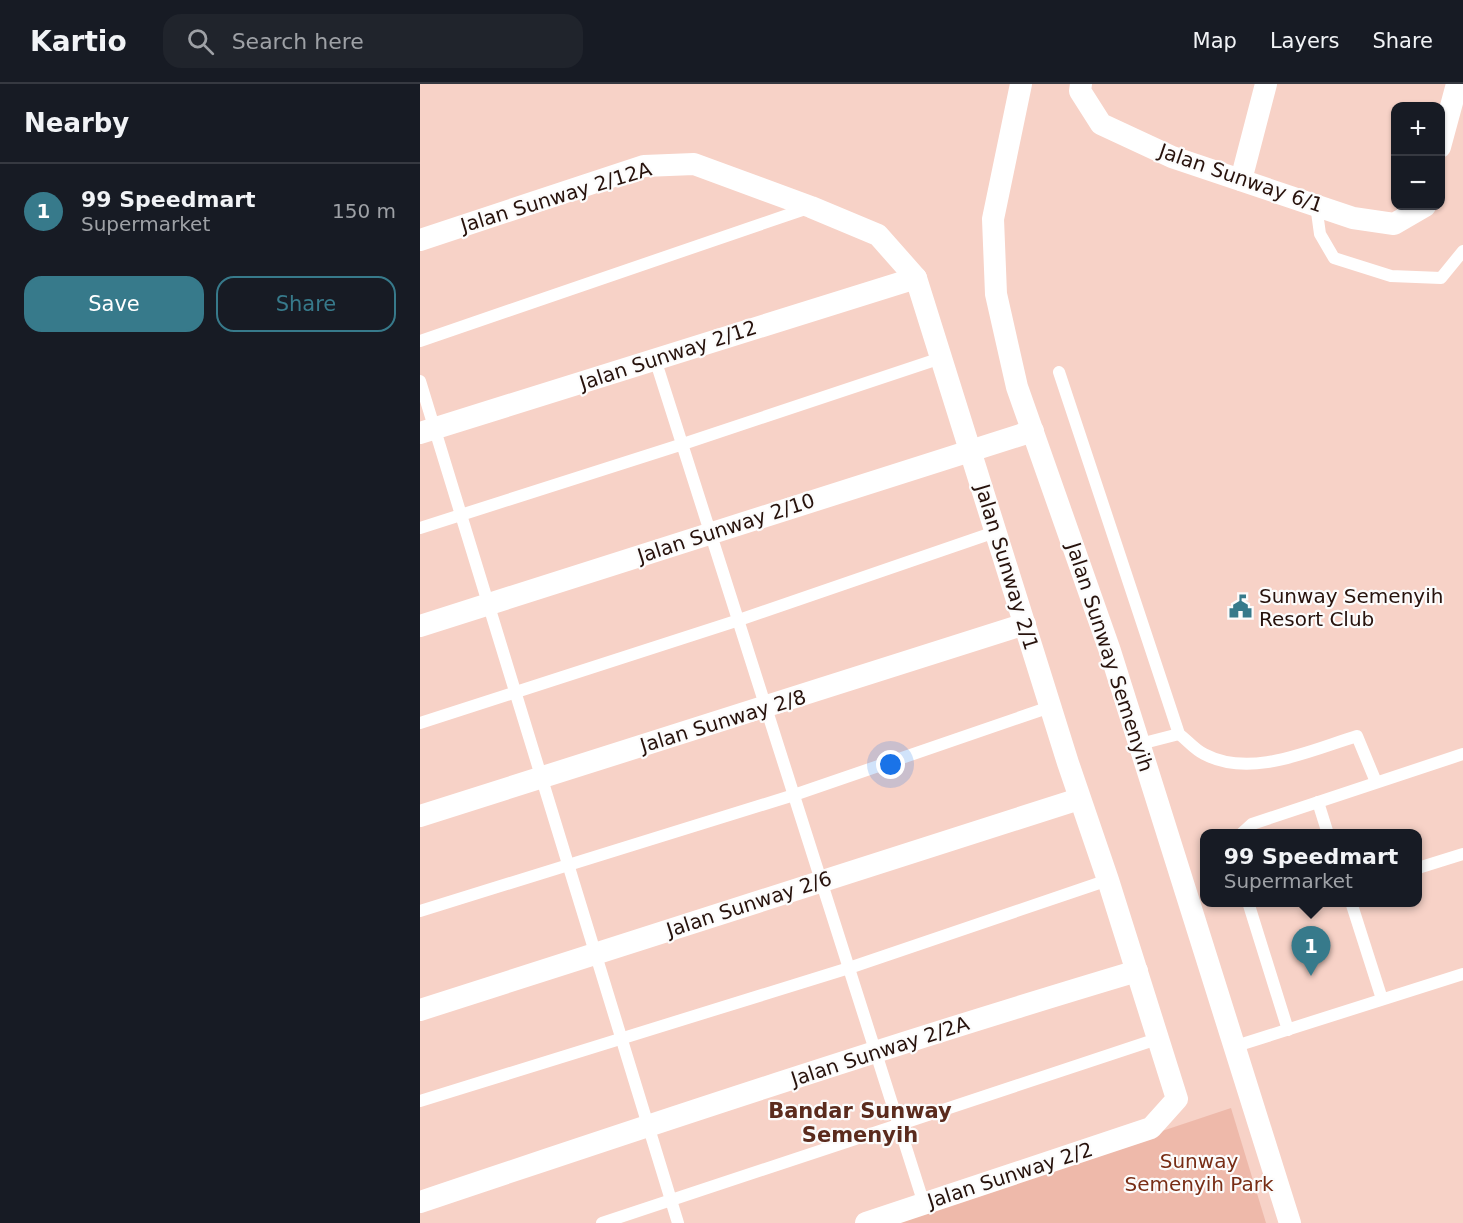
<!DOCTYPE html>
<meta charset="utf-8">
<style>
:root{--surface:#171b24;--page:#20242c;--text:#f1f3f6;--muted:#9ea1a6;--line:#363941;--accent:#377a8b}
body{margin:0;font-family:"DejaVu Sans",sans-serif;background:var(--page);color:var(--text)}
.controls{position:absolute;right:18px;top:18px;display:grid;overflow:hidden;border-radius:12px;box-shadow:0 2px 4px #0004}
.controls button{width:54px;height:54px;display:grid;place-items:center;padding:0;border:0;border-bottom:2px solid var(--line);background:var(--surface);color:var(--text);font:30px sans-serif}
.you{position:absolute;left:471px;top:681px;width:21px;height:21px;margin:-15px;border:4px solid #fff;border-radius:50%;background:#1a73e8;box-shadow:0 0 0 9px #1a73e833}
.badge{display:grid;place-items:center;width:39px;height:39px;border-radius:50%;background:var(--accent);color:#fff;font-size:20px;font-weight:700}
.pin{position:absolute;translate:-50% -50px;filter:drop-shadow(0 2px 3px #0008)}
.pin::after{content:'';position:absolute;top:32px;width:21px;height:18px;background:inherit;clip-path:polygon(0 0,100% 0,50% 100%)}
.popup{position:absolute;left:780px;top:745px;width:222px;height:78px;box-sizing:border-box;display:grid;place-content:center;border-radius:12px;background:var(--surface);filter:drop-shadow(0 2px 4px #0005);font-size:20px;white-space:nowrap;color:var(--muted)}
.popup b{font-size:22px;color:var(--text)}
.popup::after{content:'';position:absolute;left:50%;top:100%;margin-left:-12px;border:12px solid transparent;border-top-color:var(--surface)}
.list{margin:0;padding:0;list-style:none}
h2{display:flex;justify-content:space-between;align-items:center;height:78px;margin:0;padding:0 24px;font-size:26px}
h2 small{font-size:20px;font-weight:400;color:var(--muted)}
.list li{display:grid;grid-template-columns:39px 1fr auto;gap:18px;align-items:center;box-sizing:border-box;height:96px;padding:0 24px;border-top:2px solid var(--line)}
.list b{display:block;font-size:22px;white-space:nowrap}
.list p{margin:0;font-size:20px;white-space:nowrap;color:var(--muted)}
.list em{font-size:20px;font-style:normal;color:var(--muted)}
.actions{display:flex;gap:12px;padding:18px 24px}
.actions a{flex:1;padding:14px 0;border:2px solid var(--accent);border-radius:18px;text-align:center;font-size:21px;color:var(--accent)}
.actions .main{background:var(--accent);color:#fff}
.icon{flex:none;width:33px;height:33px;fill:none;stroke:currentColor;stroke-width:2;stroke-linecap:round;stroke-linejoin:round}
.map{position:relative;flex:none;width:1043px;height:1139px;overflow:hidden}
header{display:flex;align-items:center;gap:36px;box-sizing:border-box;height:84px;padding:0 30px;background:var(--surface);border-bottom:2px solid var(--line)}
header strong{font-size:28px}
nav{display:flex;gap:33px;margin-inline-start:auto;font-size:21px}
.search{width:420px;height:54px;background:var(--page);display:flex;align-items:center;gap:15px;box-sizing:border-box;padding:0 21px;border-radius:18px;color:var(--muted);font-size:22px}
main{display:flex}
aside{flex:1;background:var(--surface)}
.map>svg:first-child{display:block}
.green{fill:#eeb9aa}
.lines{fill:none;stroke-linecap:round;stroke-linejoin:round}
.service{stroke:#fff;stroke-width:12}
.minor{stroke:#fff;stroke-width:22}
.labels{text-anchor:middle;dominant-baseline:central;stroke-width:4.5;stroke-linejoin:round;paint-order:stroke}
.street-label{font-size:20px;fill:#27120c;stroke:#fcfcfc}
.poi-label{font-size:20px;fill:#27120c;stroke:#fcfcfc;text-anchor:start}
.park-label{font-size:20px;fill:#782d15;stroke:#fcfcfc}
.neighbourhood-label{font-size:21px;font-weight:bold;fill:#5b2b1d;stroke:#fcfcfc}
</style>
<header>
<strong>Kartio</strong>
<div class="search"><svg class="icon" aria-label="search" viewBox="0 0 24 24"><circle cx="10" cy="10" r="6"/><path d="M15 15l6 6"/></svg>Search here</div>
<nav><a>Map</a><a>Layers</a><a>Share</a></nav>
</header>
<main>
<aside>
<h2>Nearby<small></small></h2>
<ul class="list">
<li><span class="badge">1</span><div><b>99 Speedmart</b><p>Supermarket</p></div><em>150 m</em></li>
</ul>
<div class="actions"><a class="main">Save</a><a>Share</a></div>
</aside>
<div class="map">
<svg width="1043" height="1139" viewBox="0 0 1043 1139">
<rect width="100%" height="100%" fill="#f7d2c7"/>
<polygon class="green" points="811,1024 846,1139 466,1139"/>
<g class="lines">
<g class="service">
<polyline points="896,121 900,150 914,174 971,192 1021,194 1043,167"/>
<polyline points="0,257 388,124"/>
<polyline points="235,275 504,1120"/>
<path d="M639,288L759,650C767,656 775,666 784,670C831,695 891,666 937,652L956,698"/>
<polyline points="0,297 258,1139"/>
<polyline points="0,444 263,360 521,274"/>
<polyline points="0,639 319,536 575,448"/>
<polyline points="720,660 759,650"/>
<polyline points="898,718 908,750"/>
<polyline points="821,750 832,740 1043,670"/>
<polyline points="998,784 1043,770"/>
<polyline points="828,818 868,946"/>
<polyline points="931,818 962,915"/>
<polyline points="0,827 374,711 630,623"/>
<polyline points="816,962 1043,890"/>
<polyline points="0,1017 429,884 688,796"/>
<polyline points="182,1139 740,954"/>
</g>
<g class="minor">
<polyline points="601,0 573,135 576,210 597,303 690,567 870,1139"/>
<polyline points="661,0 660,7 681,40 752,73 933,134 974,140 1005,122"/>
<polyline points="1020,63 1037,0"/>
<polyline points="821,96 846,0"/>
<polyline points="0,156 224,82 274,80 391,123 458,151 496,194 648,679 688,796 757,1015 731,1044 446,1139"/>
<polyline points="0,349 496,194"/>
<polyline points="0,542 613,347"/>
<polyline points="0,732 605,540"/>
<polyline points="0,926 659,715"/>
<path d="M0,1118C238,1038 476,959 717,887"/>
</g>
</g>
<defs>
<symbol id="civic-bare" viewBox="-9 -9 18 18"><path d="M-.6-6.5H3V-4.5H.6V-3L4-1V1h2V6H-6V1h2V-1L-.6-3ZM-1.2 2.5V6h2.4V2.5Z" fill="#377a8b" stroke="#fcfcfc" stroke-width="2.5" paint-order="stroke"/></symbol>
</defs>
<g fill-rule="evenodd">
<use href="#civic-bare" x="804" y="506" width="33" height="33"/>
</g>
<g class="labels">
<g class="street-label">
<text transform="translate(821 94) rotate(19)">Jalan Sunway 6/1</text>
<text transform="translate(136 113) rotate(-17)">Jalan Sunway 2/12A</text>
<text transform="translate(248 271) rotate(-18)">Jalan Sunway 2/12</text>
<text transform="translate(306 444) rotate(-18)">Jalan Sunway 2/10</text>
<text transform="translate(587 483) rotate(73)">Jalan Sunway 2/1</text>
<text transform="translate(690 573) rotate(72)">Jalan Sunway Semenyih</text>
<text transform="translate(303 637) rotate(-17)">Jalan Sunway 2/8</text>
<text transform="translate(329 820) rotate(-18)">Jalan Sunway 2/6</text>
<text transform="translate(460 967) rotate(-18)">Jalan Sunway 2/2A</text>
<text transform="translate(590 1091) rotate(-18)">Jalan Sunway 2/2</text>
</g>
<g class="poi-label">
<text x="839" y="512">Sunway Semenyih<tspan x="839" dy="23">Resort Club</tspan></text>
</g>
<g class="park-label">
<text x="779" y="1077">Sunway<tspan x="779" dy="23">Semenyih Park</tspan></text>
</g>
<g class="neighbourhood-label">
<text x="440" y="1027">Bandar Sunway<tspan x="440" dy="24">Semenyih</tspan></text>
</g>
</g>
</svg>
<div class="controls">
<button>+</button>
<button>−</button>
</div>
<div class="you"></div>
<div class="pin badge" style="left:891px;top:892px">1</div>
<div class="popup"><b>99 Speedmart</b>Supermarket</div>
</div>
</main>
